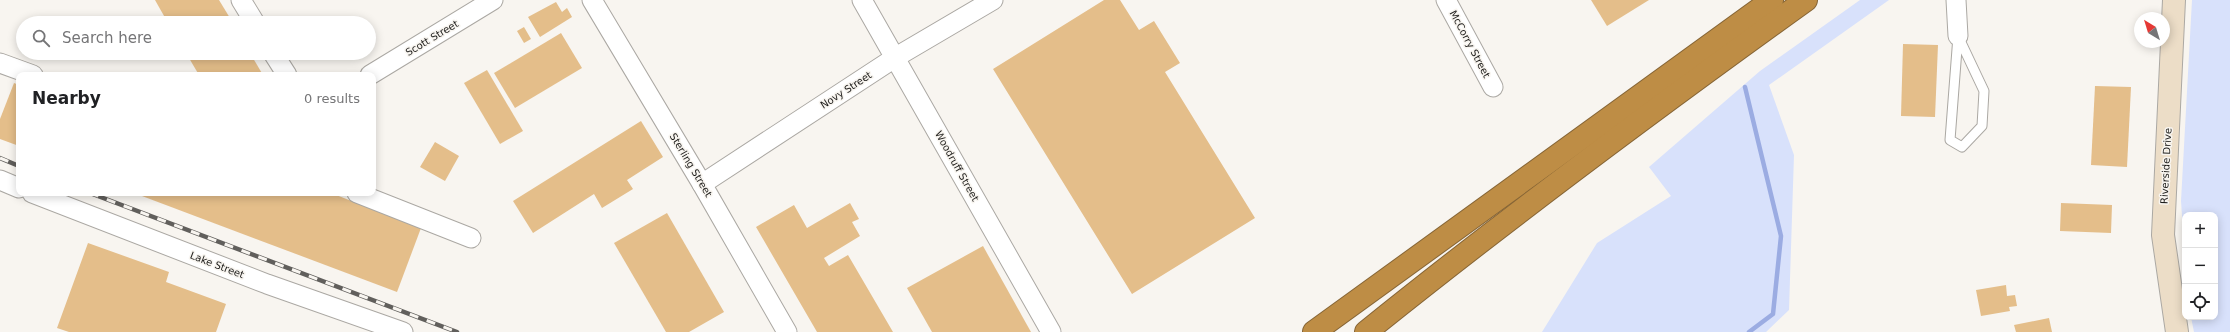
<!DOCTYPE html>
<meta charset="utf-8">
<style>
:root{--surface:#fff;--page:#f2f2f2;--text:#202124;--muted:#757577;--line:#e0e0e0}
body{margin:0;font-family:"DejaVu Sans",sans-serif;background:var(--page);color:var(--text)}
.controls{position:absolute;right:12px;bottom:12px;display:grid;overflow:hidden;border-radius:8px;box-shadow:0 2px 10px #0003}
.controls button{width:36px;height:36px;display:grid;place-items:center;padding:0;border:0;border-bottom:1px solid var(--line);background:var(--surface);color:var(--text);font:20px sans-serif}
.compass{position:absolute;left:2134px;top:12px;width:36px;height:36px;border-radius:50%;background:var(--surface);box-shadow:0 2px 10px #0003;rotate:322deg}
.list{margin:0;padding:0;list-style:none}
h2{display:flex;justify-content:space-between;align-items:center;height:52px;margin:0;padding:0 16px;font-size:17px}
h2 small{font-size:13px;font-weight:400;color:var(--muted)}
.icon{flex:none;width:22px;height:22px;fill:none;stroke:currentColor;stroke-width:2;stroke-linecap:round;stroke-linejoin:round}
.map{position:relative;flex:none;width:2230px;height:332px;overflow:hidden}
.search{position:absolute;background:var(--surface);box-shadow:0 2px 10px #0003;left:16px;top:16px;width:360px;height:44px;display:flex;align-items:center;gap:10px;box-sizing:border-box;padding:0 14px;border-radius:22px;color:var(--muted);font-size:15px}
.panel{position:absolute;background:var(--surface);box-shadow:0 2px 10px #0003;left:16px;top:72px;width:360px;height:124px;border-radius:8px}
.map>svg:first-child{display:block}
.green{fill:#d8e1fb}
.lines{fill:none;stroke-linecap:round;stroke-linejoin:round}
.stream{stroke:#9bace2;stroke-width:4.5}
.building{fill:#e4be8a}
.lane-casing{stroke:#aba8a3;stroke-width:11}
.street-casing{stroke:#aba8a3;stroke-width:21}
.secondary-casing{stroke:#aba8a3;stroke-width:24}
.highway-casing{stroke:#866536;stroke-width:24}
.lane{stroke:#fff;stroke-width:9}
.street{stroke:#fff;stroke-width:19}
.secondary{stroke:#ecddc7;stroke-width:22}
.highway{stroke:#be8d45;stroke-width:22}
.rail-casing{stroke:#615f5c;stroke-width:4.5}
.rail{stroke:#f8f5f0;stroke-width:3;stroke-dasharray:9;stroke-linecap:butt}
.labels{text-anchor:middle;dominant-baseline:central;stroke-width:3;stroke-linejoin:round;paint-order:stroke}
.street-label{font-size:10px;fill:#1d1c1a;stroke:#f8f5f0}
</style>
<div class="map">
<svg width="2230" height="332" viewBox="0 0 2230 332">
<rect width="100%" height="100%" fill="#f8f5f0"/>
<g class="green">
<polygon points="1860,0 1889,0 1769,85 1794,155 1789,310 1766,332 1542,332 1597,243 1671,196 1649,167 1760,71"/>
<polygon points="2192,0 2230,0 2230,332 2194,332 2191,317 2215,317 2215,215 2185,215 2185,260 2181,201"/>
</g>
<g class="lines">
<polyline class="stream" points="1745,87 1781,236 1773,314 1749,332"/>
</g>
<g class="building">
<polygon points="155,0 219,0 233,23 168,23"/>
<polygon points="1104,0 1120,0 1139,30 1154,21 1180,63 1165,72 1255,218 1132,294 993,69"/>
<polygon points="1591,0 1649,0 1607,26"/>
<polygon points="556,2 562,12 567,8 572,17 540,37 528,17"/>
<polygon points="524,27 531,39 524,43 517,31"/>
<polygon points="561,33 582,68 515,108 494,73"/>
<polygon points="1903,44 1938,45 1935,117 1901,116"/>
<polygon points="186,53 250,53 263,75 199,75"/>
<polygon points="487,70 523,131 500,144 464,83"/>
<polygon points="14,83 19,85 19,146 0,139 0,119"/>
<polygon points="2095,86 2131,87 2127,167 2091,165"/>
<polygon points="641,121 663,157 627,180 633,189 602,208 594,194 533,233 513,201"/>
<polygon points="435,142 459,156 445,181 420,167"/>
<polygon points="134,193 331,193 421,228 397,292"/>
<polygon points="850,203 859,219 852,222 860,236 824,258 829,266 848,255 893,332 817,332 756,227 794,205 807,228"/>
<polygon points="2061,203 2112,205 2111,233 2060,231"/>
<polygon points="667,213 724,312 689,332 666,332 614,243"/>
<polygon points="88,243 169,272 166,282 226,304 216,332 69,332 57,328"/>
<polygon points="983,246 1031,332 932,332 907,288"/>
<polygon points="2006,285 2007,296 2015,295 2017,306 2009,307 2010,311 1981,316 1976,290"/>
<polygon points="2049,318 2052,332 2016,332 2014,325"/>
</g>
<g class="lines">
<defs>
<polygon id="lane" points="1958,36 1984,91 1982,126 1962,147 1950,140"/>
<g id="street">
<polyline points="241,0 255,23"/>
<polyline points="592,0 702,184 787,332"/>
<polyline points="862,0 1051,332"/>
<polyline points="1446,0 1493,87"/>
<polyline points="1956,0 1958,36"/>
<polyline points="273,53 287,75"/>
<polyline points="0,63 33,75"/>
<polyline points="370,75 493,0"/>
<polyline points="0,180 19,188"/>
<polyline points="702,184 896,57 993,0"/>
<polyline points="32,193 267,284 403,332"/>
<polyline points="357,193 471,238"/>
</g>
<polyline id="secondary" points="2174,0 2163,235 2177,332"/>
<g id="highway">
<polyline points="1314,332 1772,0"/>
<path d="M1366,332C1509,217 1657,107 1806,0"/>
</g>
</defs>
<use href="#lane" class="lane-casing"/>
<use href="#street" class="street-casing"/>
<use href="#secondary" class="secondary-casing"/>
<use href="#highway" class="highway-casing"/>
<use href="#lane" class="lane"/>
<use href="#street" class="street"/>
<use href="#secondary" class="secondary"/>
<use href="#highway" class="highway"/>
<defs>
<g id="rail">
<polyline points="0,158 19,166"/>
<polyline points="90,193 457,332"/>
</g>
</defs>
<use href="#rail" class="rail-casing"/>
<use href="#rail" class="rail"/>
</g>
<g class="labels">
<g class="street-label">
<text transform="translate(432 38) rotate(-31)">Scott Street</text>
<text transform="translate(1470 44) rotate(62)">McCorry Street</text>
<text transform="translate(846 90) rotate(-33)">Novy Street</text>
<text transform="translate(691 165) rotate(59)">Sterling Street</text>
<text transform="translate(957 166) rotate(61)">Woodruff Street</text>
<text transform="translate(2166 166) rotate(-87)">Riverside Drive</text>
<text transform="translate(217 265) rotate(21)">Lake Street</text>
</g>
</g>
</svg>
<div class="controls">
<button>+</button>
<button>−</button>
<button><svg class="icon" aria-label="locate" viewBox="0 0 24 24"><circle cx="12" cy="12" r="6"/><path d="M12 2v4M12 18v4M2 12h4M18 12h4"/></svg></button>
</div>
<svg class="compass" viewBox="-18 -18 36 36"><path d="M0-13l5 13h-10z" fill="#e53935"/><path d="M0 13l5-13h-10z" fill="#757577"/></svg>
<div class="search"><svg class="icon" aria-label="search" viewBox="0 0 24 24"><circle cx="10" cy="10" r="6"/><path d="M15 15l6 6"/></svg>Search here</div>
<section class="panel">
<h2>Nearby<small>0 results</small></h2>
<ul class="list">
</ul>
</section>
</div>
